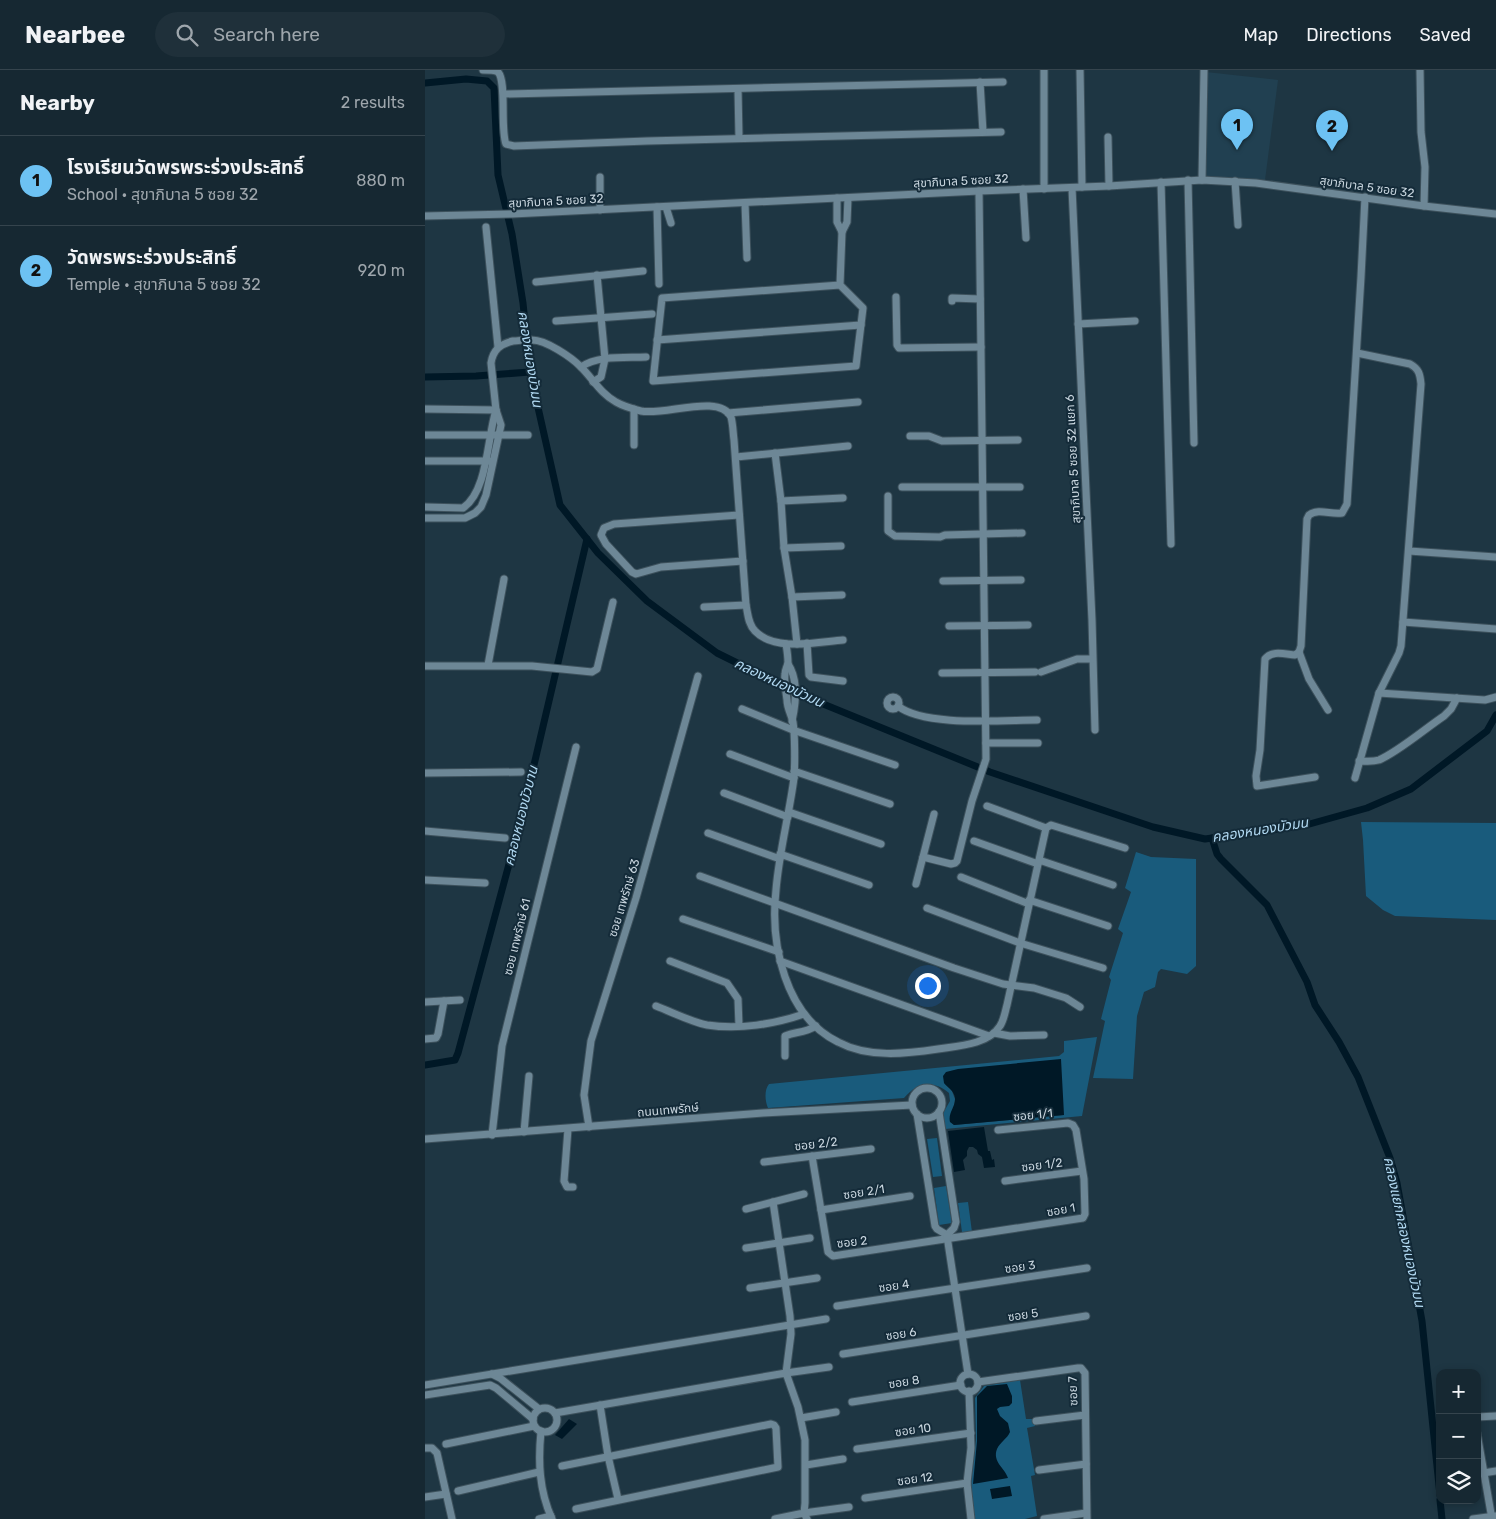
<!DOCTYPE html>
<meta charset="utf-8">
<style>
:root{--surface:#162832;--page:#1f303a;--text:#f1f3f6;--muted:#9ea6ac;--line:#35444d;--accent:#6dc2f3}
body{margin:0;font-family:Rubik,"Noto Sans Thai",sans-serif;background:var(--page);color:var(--text)}
.controls{position:absolute;right:15px;bottom:15px;display:grid;overflow:hidden;border-radius:10px;box-shadow:0 2px 8px #0003}
.controls button{width:45px;height:45px;display:grid;place-items:center;padding:0;border:0;border-bottom:1px solid var(--line);background:var(--surface);color:var(--text);font:25px sans-serif}
.you{position:absolute;left:502px;top:915px;width:18px;height:18px;margin:-12px;border:4px solid #fff;border-radius:50%;background:#1a73e8;box-shadow:0 0 0 8px #1a73e833}
.badge{display:grid;place-items:center;width:32px;height:32px;border-radius:50%;background:var(--accent);color:#111;font-size:16px;font-weight:700}
.pin{position:absolute;translate:-50% -41px;filter:drop-shadow(0 1px 2px #0008)}
.pin::after{content:'';position:absolute;top:26px;width:18px;height:15px;background:inherit;clip-path:polygon(0 0,100% 0,50% 100%)}
.list{margin:0;padding:0;list-style:none}
h2{display:flex;justify-content:space-between;align-items:center;height:65px;margin:0;padding:0 20px;font-size:21px}
h2 small{font-size:16px;font-weight:400;color:var(--muted)}
.list li{display:grid;grid-template-columns:32px 1fr auto;gap:15px;align-items:center;box-sizing:border-box;height:90px;padding:0 20px;border-top:1px solid var(--line)}
.list b{display:block;font-size:19px;white-space:nowrap}
.list p{margin:0;font-size:16px;white-space:nowrap;color:var(--muted)}
.list em{font-size:16px;font-style:normal;color:var(--muted)}
.icon{flex:none;width:28px;height:28px;fill:none;stroke:currentColor;stroke-width:2;stroke-linecap:round;stroke-linejoin:round}
.map{position:relative;flex:none;width:1071px;height:1449px;overflow:hidden}
header{display:flex;align-items:center;gap:30px;box-sizing:border-box;height:70px;padding:0 25px;background:var(--surface);border-bottom:1px solid var(--line)}
header strong{font-size:24px}
nav{display:flex;gap:28px;margin-inline-start:auto;font-size:18px}
.search{width:350px;height:45px;background:var(--page);display:flex;align-items:center;gap:12px;box-sizing:border-box;padding:0 18px;border-radius:28px;color:var(--muted);font-size:19px}
main{display:flex}
aside{flex:1;background:var(--surface)}
.map>svg:first-child{display:block}
.built{fill:#214051}
.green{fill:#195b7c;fill-rule:evenodd}
.water{fill:#001826}
.lines{fill:none;stroke-linecap:round;stroke-linejoin:round}
.canal{stroke:#001826;stroke-width:7}
.minor-casing{stroke:#3d515c;stroke-width:9}
.minor{stroke:#6d8796;stroke-width:7}
.labels{text-anchor:middle;dominant-baseline:central;stroke-width:4;stroke-linejoin:round;paint-order:stroke}
.street-label{font-size:12px;fill:#c9d6df;stroke:#142b39}
.water-label{font-size:14px;font-style:italic;fill:#b1d9f2;stroke:#142b39}
</style>
<header>
<strong>Nearbee</strong>
<div class="search"><svg class="icon" aria-label="search" viewBox="0 0 24 24"><circle cx="10" cy="10" r="6"/><path d="M15 15l6 6"/></svg>Search here</div>
<nav><a>Map</a><a>Directions</a><a>Saved</a></nav>
</header>
<main>
<aside>
<h2>Nearby<small>2 results</small></h2>
<ul class="list">
<li><span class="badge">1</span><div><b>โรงเรียนวัดพรพระร่วงประสิทธิ์</b><p>School · สุขาภิบาล 5 ซอย 32</p></div><em>880 m</em></li>
<li><span class="badge">2</span><div><b>วัดพรพระร่วงประสิทธิ์</b><p>Temple · สุขาภิบาล 5 ซอย 32</p></div><em>920 m</em></li>
</ul>
</aside>
<div class="map">
<svg width="1071" height="1449" viewBox="0 0 1071 1449">
<rect width="100%" height="100%" fill="#1e3643"/>
<polygon class="built" points="781,2 853,10 840,110 780,106"/>
<g class="green">
<polygon points="936,752 1071,753 1071,850 970,846 958,840 941,826 938,770"/>
<polygon points="711,782 726,787 771,789 771,896 762,904 736,899 733,902 730,917 719,922 712,946 708,1009 668,1008 680,951 676,949 686,910 684,907 698,863 693,859 706,822 700,818"/>
<path d="M672,967L657,1046L520,1059L517,1045L525,1031L524,1023C509,1010 492,1012 479,1028L343,1038C340,1031 339,1020 344,1014L634,986L639,982V971ZM519,1013L639,1045L529,1055L527,1053L530,1029L527,1021Z"/>
<polygon points="512,1068 517,1106 508,1107 502,1069"/>
<polygon points="521,1116 527,1153 514,1155 509,1118"/>
<polygon points="543,1132 547,1162 538,1163 537,1162 533,1133"/>
<polygon points="595,1310 601,1349 609,1349 610,1356 602,1358 610,1405 606,1406 612,1446 600,1449 549,1449 546,1419 546,1404 551,1370 550,1328 559,1316"/>
</g>
<g class="water">
<path d="M636,989L639,1045L529,1055L525,1052C522,1041 536,1033 527,1021C525,1018 521,1016 519,1013L518,1006L521,1002L533,999Z"/>
<polygon points="559,1057 563,1081 565,1081 567,1090 569,1089 570,1097 559,1098 557,1087 553,1084 552,1080 548,1077 544,1077 542,1081 542,1086 538,1090 540,1100 529,1102 523,1061"/>
<path d="M582,1314L587,1326V1333L584,1336L575,1337L572,1339L575,1346L583,1353L585,1362C582,1369 575,1372 572,1379C567,1392 580,1398 583,1408L548,1414L552,1371V1326L562,1316Z"/>
<polygon points="144,1349 152,1354 137,1369 130,1365"/>
<polygon points="585,1416 587,1426 567,1429 565,1419"/>
</g>
<g class="lines">
<g class="canal">
<polyline points="0,13 41,9 62,11 69,18 73,105 87,164 98,233 105,302 135,435 173,483 222,531 292,583 381,627 565,702 728,757 780,769 881,755 942,738 986,719 1062,661 1071,645"/>
<polyline points="0,307 51,306 105,302"/>
<polyline points="787,768 792,784 796,789 842,835 882,912 890,935 914,972 933,1007 965,1088 972,1113 997,1251 1015,1425"/>
<polyline points="0,995 30,990 33,983 97,746 162,469"/>
<polyline points="1015,1430 1017,1449"/>
</g>
<defs>
<g id="minor">
<path d="M58,0C62,0 70,0 73,2C82,11 75,59 81,74L89,76L222,71L576,62"/>
<polyline points="655,0 657,117"/>
<polyline points="995,0 996,62 1000,97 999,136"/>
<polyline points="555,12 558,62"/>
<polyline points="313,19 314,68"/>
<polyline points="79,24 578,12"/>
<polyline points="683,67 684,116"/>
<polyline points="175,107 175,140"/>
<polyline points="763,110 769,373"/>
<polyline points="777,110 779,0"/>
<polyline points="810,111 813,155"/>
<polyline points="736,112 746,474"/>
<polyline points="647,118 667,550 670,660"/>
<polyline points="598,119 601,168"/>
<polyline points="619,119 619,0"/>
<polyline points="412,128 412,152 417,162 422,152 423,128"/>
<polyline points="320,133 322,188"/>
<polyline points="232,137 234,214"/>
<polyline points="241,137 246,153"/>
<polyline points="0,146 87,144 554,121 684,116 777,110 831,113 999,136 1071,144"/>
<polyline points="61,157 73,277"/>
<polyline points="111,212 218,201"/>
<polyline points="415,215 237,228 228,311 431,296 438,238 415,215 417,162"/>
<polyline points="471,227 472,275 474,278 556,277"/>
<polyline points="527,231 527,228 555,229"/>
<polyline points="131,251 227,244"/>
<polyline points="653,254 710,251"/>
<polyline points="232,270 436,255"/>
<path d="M156,297C173,285 200,288 221,287"/>
<polyline points="168,312 176,307 180,289 172,205"/>
<polyline points="0,339 71,340"/>
<polyline points="303,343 433,332"/>
<polyline points="0,365 103,365"/>
<polyline points="485,366 504,366 517,371 593,370"/>
<polyline points="209,375 209,339"/>
<polyline points="350,383 356,431 359,478 367,527 372,574"/>
<polyline points="311,387 423,376"/>
<polyline points="0,391 64,391"/>
<polyline points="477,417 595,417"/>
<polyline points="463,426 463,461 470,466 515,467 520,465 597,463"/>
<polyline points="356,431 418,428"/>
<path d="M0,437L38,438C63,421 62,368 71,340"/>
<polyline points="314,445 189,454 179,458 176,465 181,474 207,502 211,504 236,497 318,491"/>
<path d="M0,448H40L50,443L56,437L61,425L76,355L71,340L66,293C68,280 75,274 88,271C94,271 101,269 107,270C121,270 146,287 156,297C168,309 176,324 191,332C198,336 208,339 216,341C239,346 295,323 306,347C308,354 308,363 309,370L321,535C323,544 323,554 330,561C350,582 393,572 418,570"/>
<polyline points="359,478 416,476"/>
<polyline points="984,481 1071,487"/>
<polyline points="518,511 596,510"/>
<polyline points="367,527 417,525"/>
<polyline points="279,537 321,535"/>
<polyline points="978,552 1071,559"/>
<polyline points="524,556 603,555"/>
<polyline points="382,573 384,605 386,607 418,611"/>
<path d="M361,574C362,580 363,587 363,593C362,597 360,600 360,604C359,612 361,622 362,630C362,638 366,644 368,652C370,665 370,695 369,708C364,746 354,782 351,820C345,874 360,946 413,972C443,988 480,984 513,979C532,976 563,975 575,956C579,950 580,942 582,935L621,758L626,755L700,778"/>
<polyline points="874,582 884,609 903,640"/>
<path d="M363,594C373,609 371,633 367,651"/>
<polyline points="63,595 79,509"/>
<polyline points="0,596 107,596 167,602 172,599 188,532"/>
<polyline points="616,602 652,589 667,589"/>
<polyline points="517,603 610,602"/>
<polyline points="954,623 1060,630 1071,627"/>
<circle cx="468" cy="633" r="6"/>
<path d="M473,636C499,657 578,650 612,650"/>
<polyline points="317,639 368,660 470,695"/>
<polyline points="561,673 613,673"/>
<polyline points="305,684 369,708"/>
<path d="M934,691C941,691 947,692 954,690C973,682 1001,658 1019,646L1026,639L1032,628"/>
<polyline points="369,701 465,734"/>
<polyline points="0,703 96,702"/>
<path d="M890,707L832,716L831,706L835,680L840,589C847,580 859,584 870,585L874,582L876,576L882,449L884,445C894,438 906,445 917,443L922,434L936,207L940,127"/>
<path d="M930,708L954,623L974,583L976,576L996,314C995,304 994,299 985,294L932,283"/>
<polyline points="299,723 363,747"/>
<polyline points="562,736 621,758"/>
<polyline points="364,742 456,774"/>
<polyline points="0,761 80,768"/>
<polyline points="283,763 355,789"/>
<polyline points="549,771 613,794"/>
<polyline points="355,784 444,815"/>
<polyline points="498,787 526,794 530,793 532,791 547,731 561,689 554,121"/>
<polyline points="614,790 688,815"/>
<polyline points="275,806 529,898 578,914 609,918 641,928 655,937"/>
<polyline points="536,807 604,834"/>
<polyline points="0,810 60,813"/>
<polyline points="491,814 509,744"/>
<polyline points="604,830 683,856"/>
<polyline points="502,838 595,873 678,898"/>
<polyline points="258,849 354,882"/>
<polyline points="245,891 302,913 313,929 314,956"/>
<polyline points="355,891 564,966"/>
<polyline points="0,932 35,930"/>
<path d="M231,936C247,942 266,952 282,955C314,960 350,954 379,944"/>
<polyline points="569,963 585,966 619,965"/>
<polyline points="0,969 11,968 13,964 19,931"/>
<path d="M360,986V966C371,961 378,964 391,956"/>
<circle cx="502" cy="1033" r="15"/>
<polyline points="514,1042 531,1152 529,1158 522,1165"/>
<polyline points="492,1044 510,1156 512,1159 522,1165"/>
<polyline points="164,1057 159,1025 166,971 211,828 273,606"/>
<polyline points="143,1059 139,1111 142,1117 148,1117"/>
<polyline points="99,1062 104,1006"/>
<polyline points="67,1065 77,976 151,677"/>
<polyline points="0,1069 338,1043 487,1035"/>
<polyline points="387,1086 403,1182 408,1186 658,1148 660,1144 659,1109 651,1060 648,1055 643,1053 573,1060"/>
<polyline points="339,1092 446,1079"/>
<polyline points="580,1111 657,1101"/>
<polyline points="348,1132 365,1246 366,1264 361,1303 404,1297"/>
<polyline points="321,1139 379,1124"/>
<polyline points="396,1140 485,1126"/>
<polyline points="522,1166 543,1304"/>
<polyline points="321,1178 385,1168"/>
<polyline points="325,1218 392,1208"/>
<polyline points="412,1236 662,1198"/>
<polyline points="418,1284 661,1246"/>
<polyline points="67,1304 75,1308 114,1339"/>
<circle cx="544" cy="1313" r="9"/>
<polyline points="553,1312 653,1298 656,1298 660,1303 662,1449"/>
<polyline points="0,1315 401,1249"/>
<polyline points="544,1321 546,1378 542,1413 546,1449"/>
<polyline points="0,1325 65,1315 71,1318 108,1349"/>
<polyline points="427,1332 536,1315"/>
<polyline points="175,1335 183,1386 193,1429"/>
<circle cx="120" cy="1350" r="12"/>
<polyline points="130,1343 361,1303 373,1337 380,1370 380,1433 379,1443 350,1449"/>
<polyline points="1052,1347 1071,1346"/>
<polyline points="376,1348 411,1342"/>
<polyline points="611,1351 660,1345"/>
<path d="M116,1361C113,1392 114,1420 127,1449"/>
<polyline points="1052,1363 1067,1449"/>
<polyline points="21,1374 109,1356"/>
<polyline points="0,1378 7,1378 12,1383 27,1449"/>
<polyline points="432,1379 546,1363"/>
<polyline points="381,1395 418,1389"/>
<polyline points="137,1396 346,1354 349,1355 351,1358 353,1397 151,1439"/>
<polyline points="614,1400 661,1394"/>
<polyline points="1052,1404 1071,1401"/>
<polyline points="33,1421 114,1402"/>
<polyline points="0,1427 21,1424"/>
<polyline points="440,1428 542,1413"/>
<polyline points="114,1449 126,1446"/>
<polyline points="382,1449 379,1443 424,1437"/>
<polyline points="619,1449 661,1443"/>
<polyline points="1048,1449 1070,1446"/>
</g>
</defs>
<use href="#minor" class="minor-casing"/>
<use href="#minor" class="minor"/>
</g>
<g class="labels">
<g class="street-label">
<text transform="translate(536 111) rotate(-3)">สุขาภิบาล 5 ซอย 32</text>
<text transform="translate(942 117) rotate(8)">สุขาภิบาล 5 ซอย 32</text>
<text transform="translate(131 131) rotate(-3)">สุขาภิบาล 5 ซอย 32</text>
<text transform="translate(648 389) rotate(-93)">สุขาภิบาล 5 ซอย 32 แยก 6</text>
<text transform="translate(199 828) rotate(-73)">ซอย เทพรักษ์ 63</text>
<text transform="translate(92 867) rotate(-76)">ซอย เทพรักษ์ 61</text>
<text transform="translate(243 1040) rotate(-5)">ถนนเทพรักษ์</text>
<text transform="translate(608 1045) rotate(-6)">ซอย 1/1</text>
<text transform="translate(391 1074) rotate(-7)">ซอย 2/2</text>
<text transform="translate(617 1095) rotate(-7)">ซอย 1/2</text>
<text transform="translate(439 1122) rotate(-9)">ซอย 2/1</text>
<text transform="translate(636 1140) rotate(-10)">ซอย 1</text>
<text transform="translate(427 1172) rotate(-7)">ซอย 2</text>
<text transform="translate(595 1197) rotate(-8)">ซอย 3</text>
<text transform="translate(469 1216) rotate(-8)">ซอย 4</text>
<text transform="translate(598 1245) rotate(-9)">ซอย 5</text>
<text transform="translate(476 1264) rotate(-9)">ซอย 6</text>
<text transform="translate(479 1312) rotate(-9)">ซอย 8</text>
<text transform="translate(648 1321) rotate(-92)">ซอย 7</text>
<text transform="translate(488 1360) rotate(-8)">ซอย 10</text>
<text transform="translate(490 1409) rotate(-8)">ซอย 12</text>
</g>
<g class="water-label">
<text transform="translate(105 289) rotate(81)">คลองหนองบัวมน</text>
<text transform="translate(354 613) rotate(25)">คลองหนองบัวมน</text>
<text transform="translate(96 746) rotate(-76)">คลองหนองบัวบาน</text>
<text transform="translate(835 760) rotate(-9)">คลองหนองบัวมน</text>
<text transform="translate(979 1162) rotate(78)">คลองแยกคลองหนองบัวมน</text>
</g>
</g>
</svg>
<div class="controls">
<button>+</button>
<button>−</button>
<button><svg class="icon" aria-label="layers" viewBox="0 0 24 24"><path d="M12 4l9 5-9 5-9-5zM3 14l9 5 9-5"/></svg></button>
</div>
<div class="you"></div>
<div class="pin badge" style="left:812px;top:80px">1</div>
<div class="pin badge" style="left:907px;top:81px">2</div>
</div>
</main>
